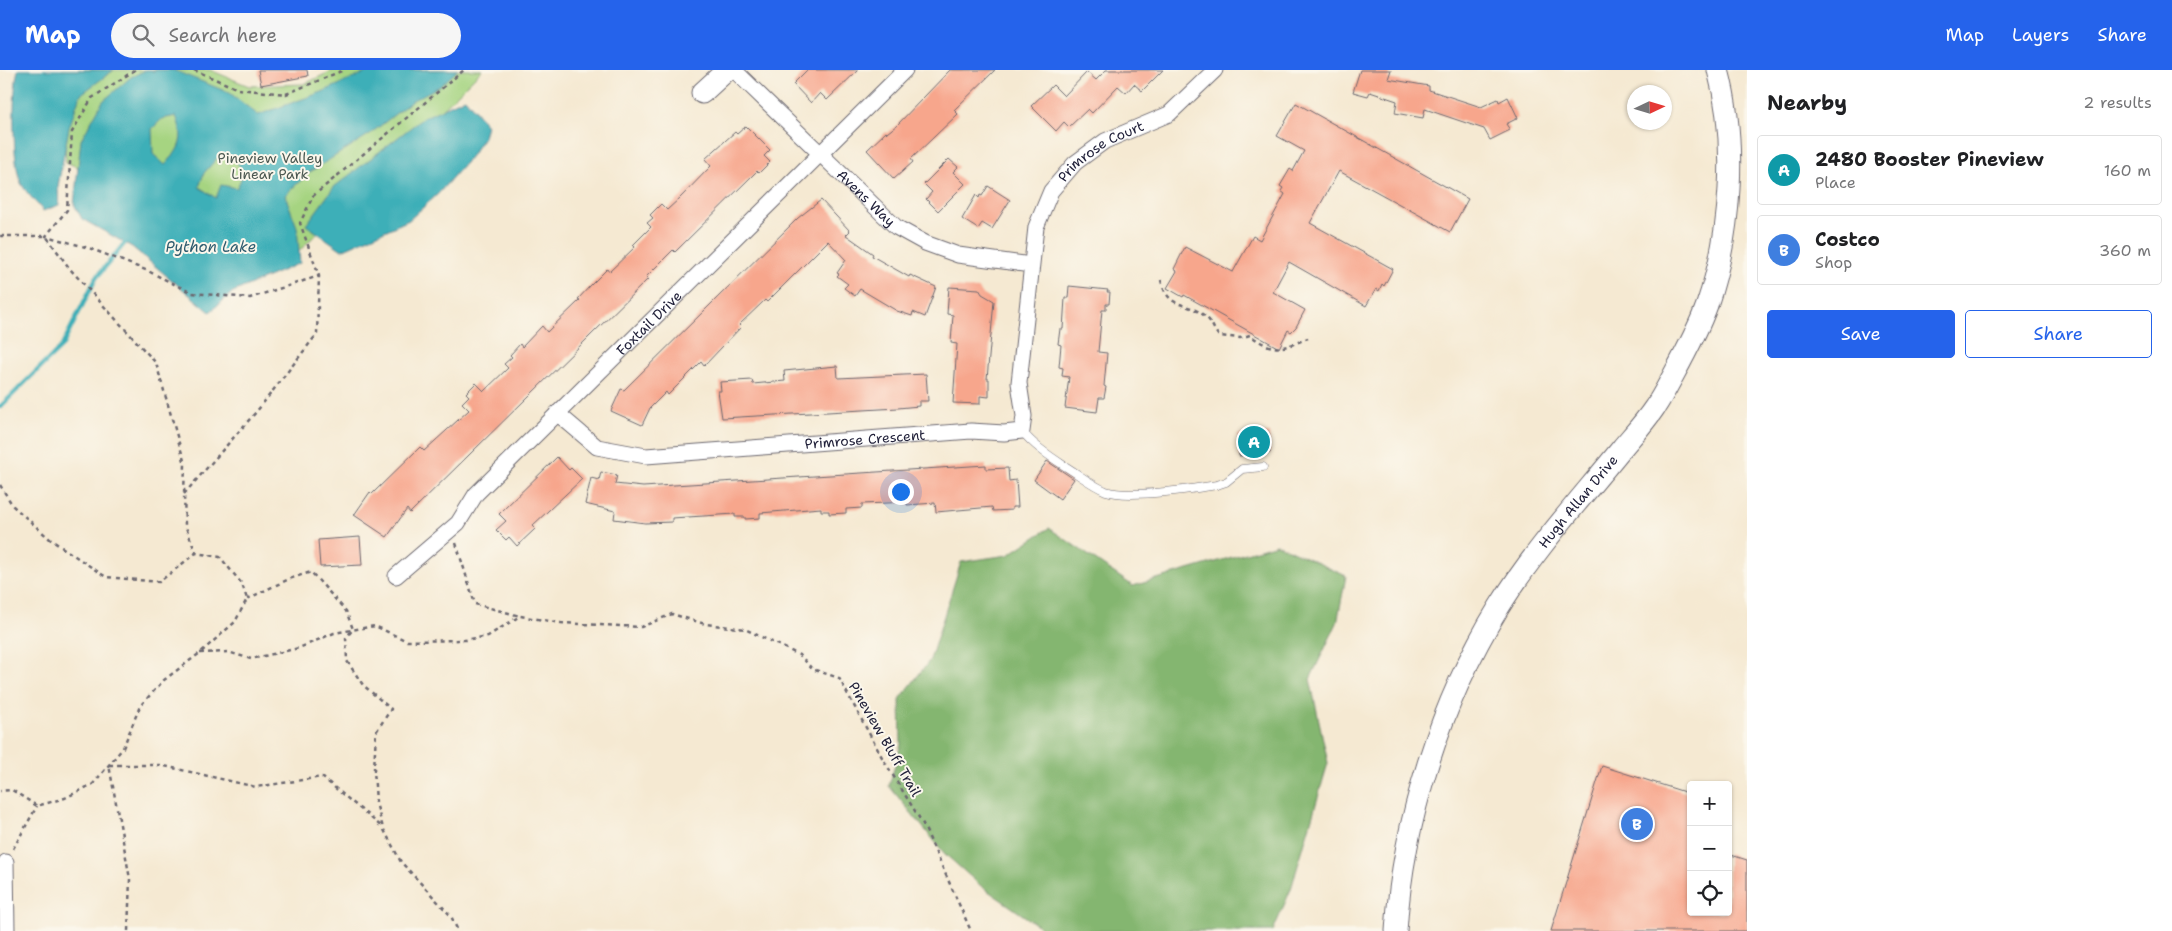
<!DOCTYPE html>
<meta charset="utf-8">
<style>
:root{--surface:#fff;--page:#f6f6f6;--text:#202124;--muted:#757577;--line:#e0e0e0;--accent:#2563eb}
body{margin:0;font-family:"Shantell Sans",sans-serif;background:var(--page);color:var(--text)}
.controls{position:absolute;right:15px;bottom:15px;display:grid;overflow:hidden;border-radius:5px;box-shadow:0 1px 4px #0004}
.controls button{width:45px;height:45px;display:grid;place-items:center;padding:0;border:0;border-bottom:1px solid var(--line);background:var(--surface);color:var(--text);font:25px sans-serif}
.compass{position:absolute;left:1627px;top:15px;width:45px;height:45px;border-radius:50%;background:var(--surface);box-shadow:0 1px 4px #0004;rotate:86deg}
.you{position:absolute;left:900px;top:421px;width:18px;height:18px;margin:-12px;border:4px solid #fff;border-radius:50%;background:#1a73e8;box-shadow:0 0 0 8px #1a73e833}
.badge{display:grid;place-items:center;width:32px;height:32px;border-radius:50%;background:var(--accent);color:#fff;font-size:16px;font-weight:700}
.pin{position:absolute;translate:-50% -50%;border:2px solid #fff;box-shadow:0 1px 5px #0006}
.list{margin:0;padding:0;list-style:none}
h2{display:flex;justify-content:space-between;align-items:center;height:65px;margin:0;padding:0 20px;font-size:21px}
h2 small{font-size:16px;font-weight:400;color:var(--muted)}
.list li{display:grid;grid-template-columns:32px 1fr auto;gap:15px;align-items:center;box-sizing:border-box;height:70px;margin:0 10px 10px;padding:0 10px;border:1px solid var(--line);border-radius:5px}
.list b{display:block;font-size:19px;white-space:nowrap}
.list p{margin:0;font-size:16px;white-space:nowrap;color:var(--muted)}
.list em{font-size:16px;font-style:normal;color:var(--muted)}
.actions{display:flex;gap:10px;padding:15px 20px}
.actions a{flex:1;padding:11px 0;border:1px solid var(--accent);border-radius:5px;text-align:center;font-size:18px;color:var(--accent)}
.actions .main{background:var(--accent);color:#fff}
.icon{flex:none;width:28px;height:28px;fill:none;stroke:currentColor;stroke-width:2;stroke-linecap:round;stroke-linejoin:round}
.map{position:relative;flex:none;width:1747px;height:861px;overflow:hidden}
header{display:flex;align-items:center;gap:30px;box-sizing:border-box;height:70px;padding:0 25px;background:var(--accent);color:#fff}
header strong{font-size:24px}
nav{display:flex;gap:28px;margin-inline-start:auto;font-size:18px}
.search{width:350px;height:45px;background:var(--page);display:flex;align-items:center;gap:12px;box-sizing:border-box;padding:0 18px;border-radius:28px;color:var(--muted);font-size:19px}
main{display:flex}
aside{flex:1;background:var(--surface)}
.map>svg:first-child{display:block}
.green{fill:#a6d481;stroke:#647b5e}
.forest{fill:#84b66f;stroke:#536c55}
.water{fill:#3eafb8;stroke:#30687a;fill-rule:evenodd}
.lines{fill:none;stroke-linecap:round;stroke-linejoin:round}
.stream{stroke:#3eafb8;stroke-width:4.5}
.building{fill:#f7a68c}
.lane-casing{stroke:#6c6870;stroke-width:9}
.street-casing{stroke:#6c6870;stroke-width:17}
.secondary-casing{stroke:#6c6870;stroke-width:23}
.path{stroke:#6c6870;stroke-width:2.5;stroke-dasharray:4 4;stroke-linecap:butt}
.lane{stroke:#fff;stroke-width:8}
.street{stroke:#fff;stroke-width:15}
.secondary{stroke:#fff;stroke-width:21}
.labels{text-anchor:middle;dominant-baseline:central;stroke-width:4;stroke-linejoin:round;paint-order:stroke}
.street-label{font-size:14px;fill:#22223b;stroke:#fbf7ec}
.park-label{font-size:14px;fill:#4a5750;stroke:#fbf7ec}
.water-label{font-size:15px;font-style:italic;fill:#2d5a6d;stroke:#fbf7ec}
</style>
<header>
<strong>Map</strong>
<div class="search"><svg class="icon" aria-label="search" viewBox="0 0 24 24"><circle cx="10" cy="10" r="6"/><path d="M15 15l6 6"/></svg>Search here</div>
<nav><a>Map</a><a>Layers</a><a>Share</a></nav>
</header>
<main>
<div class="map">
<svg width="1747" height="861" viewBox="0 0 1747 861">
<rect width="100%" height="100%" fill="#fbf7ec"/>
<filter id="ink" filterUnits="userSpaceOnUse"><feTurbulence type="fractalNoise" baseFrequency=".02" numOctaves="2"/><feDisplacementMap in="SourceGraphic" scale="10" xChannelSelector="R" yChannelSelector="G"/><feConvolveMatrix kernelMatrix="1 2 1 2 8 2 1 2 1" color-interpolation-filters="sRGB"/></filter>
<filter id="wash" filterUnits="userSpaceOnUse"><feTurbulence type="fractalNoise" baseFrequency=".0096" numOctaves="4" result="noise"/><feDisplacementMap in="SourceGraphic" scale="20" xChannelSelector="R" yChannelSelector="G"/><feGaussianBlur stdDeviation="1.12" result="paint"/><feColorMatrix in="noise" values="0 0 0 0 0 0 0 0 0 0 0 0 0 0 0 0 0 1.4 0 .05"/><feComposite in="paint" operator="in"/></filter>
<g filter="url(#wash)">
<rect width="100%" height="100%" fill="#f5e9d2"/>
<polygon class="green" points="62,0 210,0 249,16 304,14 334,0 482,0 287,193 66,92"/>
<polygon class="forest" points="1049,458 1133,516 1277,474 1346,506 1337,553 1310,609 1328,693 1291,819 1273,861 1046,861 981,816 945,784 889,716 901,674 900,629 930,590 961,492 1008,485"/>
<g class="water">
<path d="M18,0H114L80,25L69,58L58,116L59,135L43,141C36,132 26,123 21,113C12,94 12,20 18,0Z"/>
<path d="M146,0H152L153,2L154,0H173L230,23L258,45L322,22L372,0H458L440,16L413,30L370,64L310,102L285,125L297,157L300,193L233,222L210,242L132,177L82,149L74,134L81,70L103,31L131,7ZM176,46C185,69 181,78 165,95L153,84L152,59L162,49ZM218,87H233L244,102L237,118L221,115L216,128L199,117L204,103Z"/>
<polygon points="465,28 487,55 484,67 471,86 438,124 409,150 342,180 306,155 334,117 423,48"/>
</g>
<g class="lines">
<polyline class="stream" points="0,337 62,276 96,208 128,169"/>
</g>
<g id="blocks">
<g class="building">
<polygon points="258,0 307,0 308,6 261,15"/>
<polygon points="807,0 858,0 827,30 820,23 811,33 793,14"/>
<polygon points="950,0 995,0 954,40 958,44 911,89 913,92 894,109 867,80 886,62 887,63 897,55"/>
<polygon points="1106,0 1163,0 1142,21 1134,14 1126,23 1118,16 1092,43 1088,39 1069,57 1064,52 1056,61 1031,36 1053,15 1064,26 1087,2 1096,10"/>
<polygon points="1360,0 1391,0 1388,9 1429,16 1429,20 1481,37 1498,29 1499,32 1508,27 1518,48 1506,54 1510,60 1490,70 1484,59 1425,39 1423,48 1395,43 1397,31 1370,22 1368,26 1353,22"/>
<polygon points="1296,33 1468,129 1450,162 1339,101 1310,153 1393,199 1384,216 1382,214 1379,221 1376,219 1366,236 1289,192 1273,222 1305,240 1296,257 1291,262 1288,260 1279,278 1184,225 1183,227 1167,218 1177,201 1174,199 1185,177 1233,202 1253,166 1260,170 1285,124 1281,121 1283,118 1280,116 1290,99 1293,101 1304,81 1277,66"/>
<polygon points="746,56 770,80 764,86 770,92 759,103 757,101 675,182 673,180 646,207 648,209 410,443 407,439 387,467 354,445 370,422 372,424 420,377 424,381 469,340 462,333 469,326 466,323 476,313 484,321 508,298 504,294 512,287 510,285 520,274 522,277 542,256 547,262 580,230 578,229 590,216 607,199 609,202 635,177 633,175 651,157 647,153 653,148 650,145 661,134 667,140 680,128 711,96 705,89 735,62 737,64"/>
<polygon points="949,89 958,97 953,102 965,114 938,141 926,129 932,122 924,114"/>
<polygon points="988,116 1010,130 992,159 982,153 978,159 962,149 976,125 979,128 980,125 982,126"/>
<polygon points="821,130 850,161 846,165 873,184 872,186 909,207 910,205 936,217 925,247 913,242 912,246 897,241 860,219 855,226 844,218 848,214 837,206 839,204 837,203 846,190 828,171 767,232 765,230 739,255 741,257 704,296 701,292 668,325 666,322 650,338 642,355 611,341 621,319 624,320 798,148"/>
<polygon points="1069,216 1108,220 1107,222 1110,222 1109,234 1106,234 1106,240 1102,240 1098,282 1107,283 1104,316 1106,317 1104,328 1099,328 1097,342 1065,338 1069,307 1062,306 1063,298 1059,297 1061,275 1058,274 1060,259 1063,259 1065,228 1068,228"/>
<polygon points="949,217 979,219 982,224 994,231 987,309 989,309 989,327 980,326 980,334 953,333 957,274 951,273 953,245 947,244"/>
<polygon points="837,296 838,308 926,304 928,331 919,331 919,336 898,338 722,348 718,321 721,321 720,312 752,310 753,314 785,311 784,301"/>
<polygon points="1269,363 1270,383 1239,386 1238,365"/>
<polygon points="557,387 569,400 571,398 582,409 532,456 535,459 517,476 509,467 506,470 496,460 506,451 499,444"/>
<polygon points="1047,391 1074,409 1060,429 1034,410"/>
<polygon points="986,395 986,399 1008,398 1009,411 1016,410 1018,437 1012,437 1012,440 993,441 992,437 936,442 935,433 907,435 907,432 887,433 862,434 862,438 846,439 846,443 829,444 829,441 821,441 821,438 760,443 760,448 745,449 745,447 735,447 735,444 672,448 672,452 645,453 614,449 615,441 585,434 591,408 599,410 601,402 617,405 615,414 643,417"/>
<polygon points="360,467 362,495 320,497 318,470"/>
<polygon points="1602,696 1691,724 1691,842 1728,842 1728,784 1747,790 1747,861 1551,861"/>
</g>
</g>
</g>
<g filter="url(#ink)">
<use href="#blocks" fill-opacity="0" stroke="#6c6870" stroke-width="1"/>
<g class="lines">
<defs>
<path id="lane" d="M1022,361C1033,375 1048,385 1063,395C1077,403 1091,415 1106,421C1129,429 1192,419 1217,415L1226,412L1242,399L1263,397"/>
<g id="street">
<path id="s1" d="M734,0L896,157L925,173L958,185L1031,195"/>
<path id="s2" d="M557,343L597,377L646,386L971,361L1004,363L1022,361L1024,346L1019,313L1036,157L1051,121L1075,93L1105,71L1169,44L1215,0"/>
<path id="s3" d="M396,506L458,453L476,424L905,0"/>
<polyline points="6,792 7,861"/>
</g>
<g id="secondary">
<polyline points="702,23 727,0"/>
<path id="s4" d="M1396,861C1403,750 1441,631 1499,537C1534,480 1580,430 1622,378C1633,365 1645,352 1655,337C1662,327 1668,315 1674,304C1686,282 1698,260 1707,235C1731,165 1738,73 1718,0"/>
</g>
</defs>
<use href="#lane" class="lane-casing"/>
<use href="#street" class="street-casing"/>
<use href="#secondary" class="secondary-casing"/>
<g class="path">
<polyline points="135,0 92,28 72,62 67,140 46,166 89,178 148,201 192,223 250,228 319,206"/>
<polyline points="194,0 238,19 286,24 344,0"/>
<polyline points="0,166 46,166 70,199 156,293 185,394 184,424 185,455 196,483 220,487 242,514 247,529 235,552 200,583 164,610 140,636 123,678 93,714 65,728 37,736 12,720 0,721"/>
<path d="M1161,210C1168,241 1187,230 1206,247C1212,252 1214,261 1219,266L1240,268L1250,265C1274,283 1282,279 1308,268"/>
<polyline points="0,415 13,436 51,470 106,507 159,512 196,483"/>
<polyline points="184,424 257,341 317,264 319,206 300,153 313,126 464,0"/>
<polyline points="456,473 475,534 520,546"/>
<polyline points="247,529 289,509 311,502 346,541 353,559 346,568 347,591 363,615 391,639 376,662 374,699 376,733 383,758 401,792 451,846 458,861"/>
<polyline points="200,583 228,582 251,589 299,578 334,563 375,556 407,571 465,570 488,566 520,546 561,553 641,557 672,544 705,554 745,559 801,586 812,599 839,608 883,689 923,754 971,861"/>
<polyline points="13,779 37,736"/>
<polyline points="128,861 130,809 109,695 160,695 256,717 322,707 382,757"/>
</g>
<use href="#lane" class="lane"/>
<use href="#street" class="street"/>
<use href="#secondary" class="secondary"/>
</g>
</g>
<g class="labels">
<g class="street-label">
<text stroke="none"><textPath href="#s2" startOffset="789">Primrose Court</textPath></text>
<text stroke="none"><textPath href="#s1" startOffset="184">Avens Way</textPath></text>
<text stroke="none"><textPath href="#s3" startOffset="359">Foxtail Drive</textPath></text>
<text stroke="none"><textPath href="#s2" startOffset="322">Primrose Crescent</textPath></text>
<text stroke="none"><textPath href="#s4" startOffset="475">Hugh Allan Drive</textPath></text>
<text transform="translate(885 669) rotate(60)">Pineview Bluff Trail</text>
</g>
<g class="park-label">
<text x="270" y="88">Pineview Valley<tspan x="270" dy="16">Linear Park</tspan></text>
</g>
<g class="water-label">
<text x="211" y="177">Python Lake</text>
</g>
</g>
</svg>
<div class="controls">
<button>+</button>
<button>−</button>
<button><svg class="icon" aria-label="locate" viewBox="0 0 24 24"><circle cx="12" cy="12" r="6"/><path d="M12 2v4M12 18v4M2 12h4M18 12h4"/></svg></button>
</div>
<svg class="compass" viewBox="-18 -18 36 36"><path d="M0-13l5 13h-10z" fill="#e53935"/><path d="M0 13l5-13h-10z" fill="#757577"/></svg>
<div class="you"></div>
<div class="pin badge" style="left:1254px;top:372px;background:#0f9aa8">A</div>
<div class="pin badge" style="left:1637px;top:754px;background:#3f7fe0">B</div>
</div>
<aside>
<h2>Nearby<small>2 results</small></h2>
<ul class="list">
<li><span class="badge" style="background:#0f9aa8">A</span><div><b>2480 Booster Pineview</b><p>Place</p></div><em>160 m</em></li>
<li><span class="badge" style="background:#3f7fe0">B</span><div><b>Costco</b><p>Shop</p></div><em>360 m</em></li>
</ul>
<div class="actions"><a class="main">Save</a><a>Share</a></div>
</aside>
</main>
